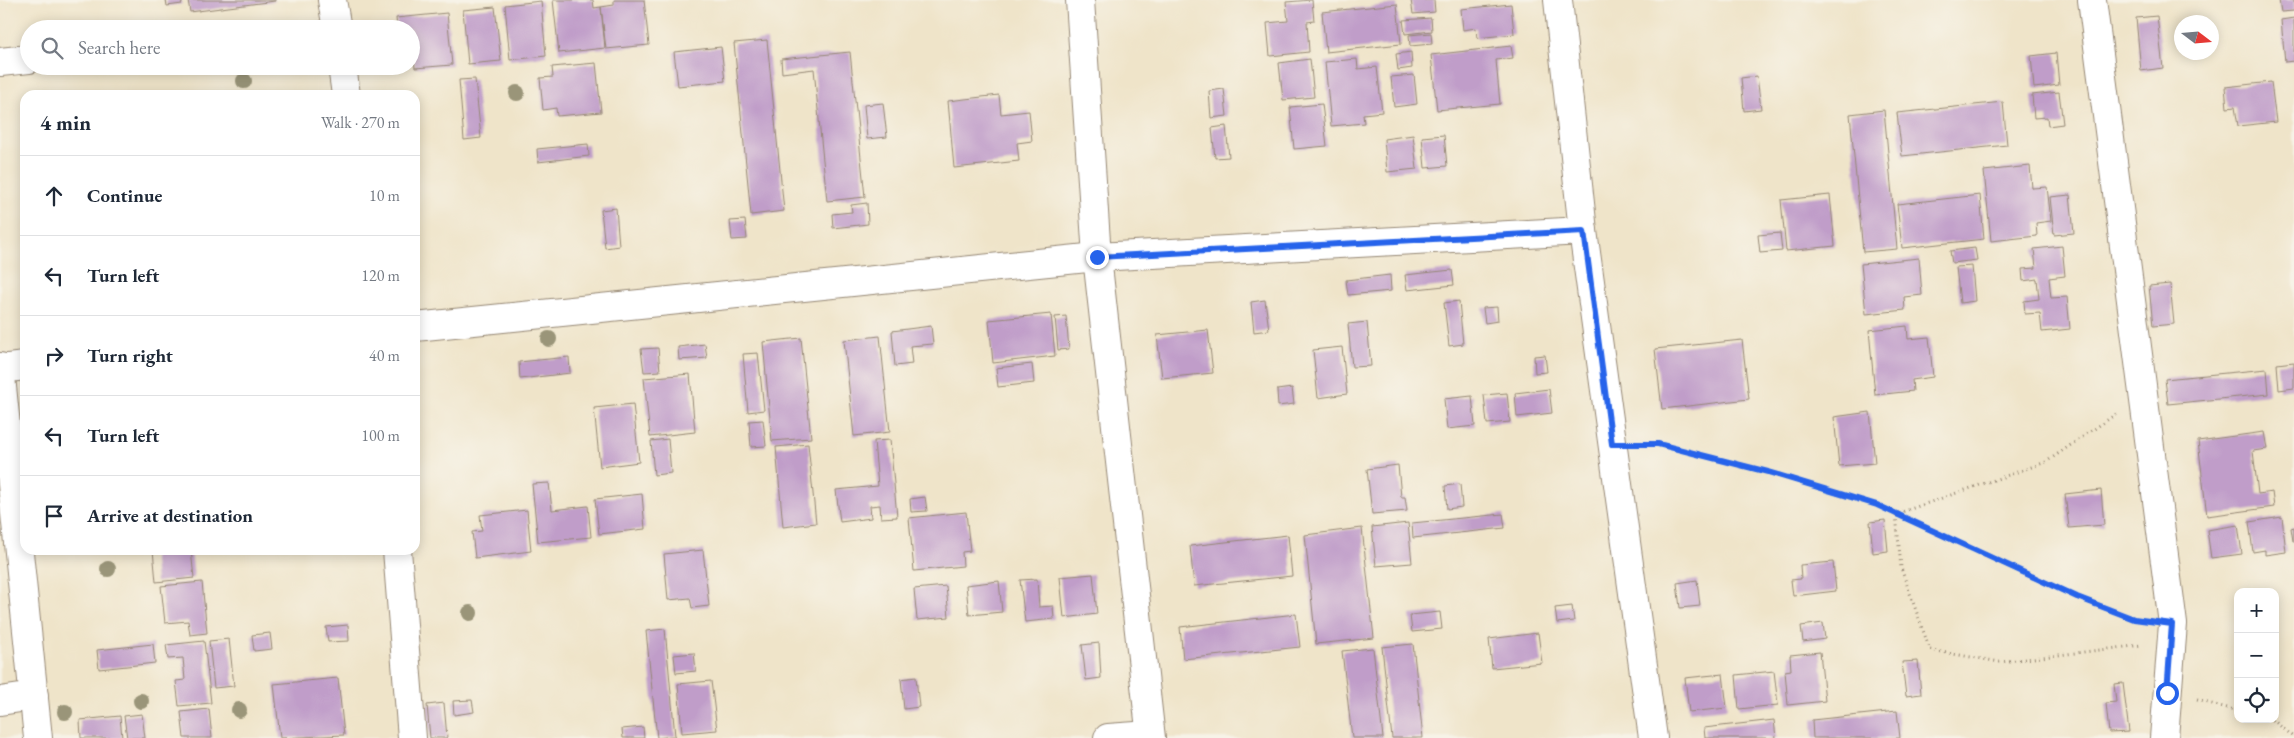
<!DOCTYPE html>
<meta charset="utf-8">
<style>
:root{--surface:#fff;--page:#f2f2f3;--text:#1f2937;--muted:#747a83;--line:#e0e1e3}
body{margin:0;font-family:"EB Garamond",serif;background:var(--page);color:var(--text)}
.controls{position:absolute;right:15px;bottom:15px;display:grid;overflow:hidden;border-radius:10px;box-shadow:0 2px 12px #0003}
.controls button{width:45px;height:45px;display:grid;place-items:center;padding:0;border:0;border-bottom:1px solid var(--line);background:var(--surface);color:var(--text);font:25px sans-serif}
.compass{position:absolute;left:2174px;top:15px;width:45px;height:45px;border-radius:50%;background:var(--surface);box-shadow:0 2px 12px #0003;rotate:106deg}
.stop{position:absolute;width:15px;height:15px;margin:-11px;border:4px solid #2563eb;border-radius:50%;background:#fff}
.stop.end{background:#2563eb;border-color:#fff;box-shadow:0 1px 5px #0008}
.list{margin:0;padding:0;list-style:none}
h2{display:flex;justify-content:space-between;align-items:center;height:65px;margin:0;padding:0 20px;font-size:21px}
h2 small{font-size:16px;font-weight:400;color:var(--muted)}
.list li{display:grid;grid-template-columns:32px 1fr auto;gap:15px;align-items:center;box-sizing:border-box;height:80px;padding:0 20px;border-top:1px solid var(--line)}
.list b{display:block;font-size:19px;white-space:nowrap}
.list em{font-size:16px;font-style:normal;color:var(--muted)}
.icon{flex:none;width:28px;height:28px;fill:none;stroke:currentColor;stroke-width:2;stroke-linecap:round;stroke-linejoin:round}
.map{position:relative;flex:none;width:2294px;height:738px;overflow:hidden}
.search{position:absolute;background:var(--surface);box-shadow:0 2px 12px #0003;left:20px;top:20px;width:400px;height:55px;display:flex;align-items:center;gap:12px;box-sizing:border-box;padding:0 18px;border-radius:28px;color:var(--muted);font-size:19px}
.panel{position:absolute;background:var(--surface);box-shadow:0 2px 12px #0003;left:20px;top:90px;width:400px;height:465px;border-radius:15px}
.map>svg:first-child{display:block}
.building{fill:#c09dc9}
.lines{fill:none;stroke-linecap:round;stroke-linejoin:round}
.minor-casing{stroke:#958774;stroke-width:30}
.path{stroke:#958774;stroke-width:3;stroke-dasharray:1 4;stroke-linecap:butt}
.minor{stroke:#fff;stroke-width:28}
.tree{fill:#9a9579}
.route{stroke:#2563eb;stroke-width:6}
</style>
<div class="map">
<svg width="2294" height="738" viewBox="0 0 2294 738">
<rect width="100%" height="100%" fill="#f7f3e8"/>
<filter id="ink" filterUnits="userSpaceOnUse"><feTurbulence type="fractalNoise" baseFrequency=".02" numOctaves="2"/><feDisplacementMap in="SourceGraphic" scale="10" xChannelSelector="R" yChannelSelector="G"/><feConvolveMatrix kernelMatrix="1 2 1 2 8 2 1 2 1" color-interpolation-filters="sRGB"/></filter>
<filter id="wash" filterUnits="userSpaceOnUse"><feTurbulence type="fractalNoise" baseFrequency=".0096" numOctaves="4" result="noise"/><feDisplacementMap in="SourceGraphic" scale="20" xChannelSelector="R" yChannelSelector="G"/><feGaussianBlur stdDeviation="1.12" result="paint"/><feColorMatrix in="noise" values="0 0 0 0 0 0 0 0 0 0 0 0 0 0 0 0 0 1.4 0 .05"/><feComposite in="paint" operator="in"/></filter>
<g filter="url(#wash)">
<rect width="100%" height="100%" fill="#efe4c9"/>
<g id="blocks">
<g class="building">
<polygon points="166,0 181,0 182,4 167,6"/>
<polygon points="188,0 275,0 275,1 190,12"/>
<polygon points="553,0 593,0 594,8 601,7 605,48 559,53"/>
<polygon points="614,0 644,0 649,45 606,49 601,7 614,5"/>
<polygon points="1312,0 1314,21 1307,22 1309,52 1270,56 1267,23 1288,21 1286,2"/>
<polygon points="1411,0 1434,0 1435,12 1413,14"/>
<polygon points="2279,0 2294,0 2294,11 2281,12"/>
<polygon points="541,1 546,56 510,60 505,5"/>
<polygon points="1397,4 1401,44 1326,52 1322,12"/>
<polygon points="1511,4 1514,34 1477,38 1476,28 1463,30 1461,9"/>
<polygon points="495,7 501,61 468,64 463,10"/>
<polygon points="447,13 452,65 415,68 411,29 397,29 396,18"/>
<polygon points="2157,16 2163,68 2141,71 2136,18"/>
<polygon points="1431,18 1432,31 1405,34 1403,20"/>
<polygon points="2294,18 2294,61 2285,62 2281,20"/>
<polygon points="1431,33 1432,44 1410,46 1409,35"/>
<polygon points="767,40 784,211 751,215 734,43"/>
<polygon points="1511,46 1513,58 1496,60 1500,104 1437,110 1431,55"/>
<polygon points="721,47 725,81 678,86 674,52"/>
<polygon points="850,52 865,197 827,201 814,69 782,73 781,59"/>
<polygon points="1411,52 1412,68 1398,70 1396,54"/>
<polygon points="2056,53 2059,85 2034,88 2031,56"/>
<polygon points="1310,59 1314,97 1283,100 1279,63"/>
<polygon points="1357,59 1358,69 1377,67 1382,112 1363,114 1364,123 1331,126 1325,62"/>
<polygon points="596,63 601,112 557,116 556,108 543,110 540,78 553,77 552,67"/>
<polygon points="1414,75 1417,104 1394,107 1391,77"/>
<polygon points="1757,76 1761,109 1744,111 1741,78"/>
<polygon points="475,79 481,138 464,140 459,80"/>
<polygon points="2271,82 2276,122 2238,126 2235,107 2227,108 2225,87"/>
<polygon points="1224,89 1227,116 1211,118 1209,91"/>
<polygon points="2059,92 2063,124 2048,126 2047,117 2034,118 2032,95"/>
<polygon points="999,95 1001,114 1029,111 1032,141 1017,143 1019,161 954,168 948,101"/>
<polygon points="2003,102 2007,145 1902,156 1897,113"/>
<polygon points="883,103 887,137 867,139 864,105"/>
<polygon points="1322,104 1327,146 1294,149 1290,107"/>
<polygon points="1884,110 1897,249 1863,252 1850,114"/>
<polygon points="1226,126 1229,157 1215,158 1212,128"/>
<polygon points="1413,135 1417,169 1387,172 1384,139"/>
<polygon points="1444,135 1447,166 1425,168 1422,137"/>
<polygon points="588,144 589,156 538,162 537,149"/>
<polygon points="2030,166 2032,188 2047,187 2051,221 2036,223 2037,236 1991,241 1984,171"/>
<polygon points="1830,195 1835,246 1786,251 1781,200"/>
<polygon points="1980,195 1984,239 1902,248 1897,204"/>
<polygon points="2070,195 2074,233 2054,235 2050,197"/>
<polygon points="867,203 868,224 833,228 832,214 852,212 851,205"/>
<polygon points="616,208 619,246 605,248 601,210"/>
<polygon points="745,220 747,239 732,240 730,221"/>
<polygon points="1780,233 1782,251 1760,253 1758,235"/>
<polygon points="2062,246 2065,276 2049,278 2051,298 2067,297 2070,329 2042,332 2040,313 2025,314 2024,301 2039,299 2037,279 2023,281 2022,269 2036,268 2034,249"/>
<polygon points="1975,248 1977,260 1952,263 1950,251"/>
<polygon points="1919,258 1922,295 1904,297 1905,310 1866,314 1861,264"/>
<polygon points="1972,266 1975,301 1960,303 1956,267"/>
<polygon points="1452,270 1454,285 1407,290 1405,275"/>
<polygon points="1390,275 1391,291 1348,295 1346,280"/>
<polygon points="2170,284 2174,324 2153,326 2149,286"/>
<polygon points="1265,300 1269,330 1254,332 1251,302"/>
<polygon points="1459,301 1463,344 1449,346 1444,303"/>
<polygon points="1497,307 1498,321 1485,323 1483,308"/>
<polygon points="1051,314 1055,356 993,363 989,320"/>
<polygon points="1066,316 1069,349 1058,350 1055,317"/>
<polygon points="1367,322 1371,366 1352,367 1348,324"/>
<polygon points="931,326 933,344 910,346 912,364 895,366 892,331"/>
<polygon points="1907,326 1908,339 1929,337 1933,377 1912,380 1913,391 1875,395 1869,330"/>
<polygon points="1208,330 1213,373 1162,378 1157,335"/>
<polygon points="880,336 890,432 854,436 844,340"/>
<polygon points="801,338 811,438 772,441 763,342"/>
<polygon points="1742,340 1749,399 1662,409 1655,349"/>
<polygon points="705,344 707,358 679,360 678,347"/>
<polygon points="1342,347 1347,394 1318,398 1313,350"/>
<polygon points="658,348 660,371 644,372 641,349"/>
<polygon points="758,353 764,410 748,412 743,354"/>
<polygon points="1545,355 1547,372 1535,373 1534,356"/>
<polygon points="569,357 570,373 520,379 519,362"/>
<polygon points="2294,362 2294,388 2279,390 2277,364"/>
<polygon points="1032,364 1034,383 998,387 996,368"/>
<polygon points="2267,369 2269,394 2168,404 2165,379"/>
<polygon points="690,374 695,432 650,437 644,378"/>
<polygon points="1292,388 1294,404 1278,406 1277,390"/>
<polygon points="1549,389 1552,413 1517,417 1515,393"/>
<polygon points="1507,393 1510,422 1487,424 1484,395"/>
<polygon points="1472,396 1475,426 1447,429 1444,399"/>
<polygon points="633,404 639,462 600,467 594,408"/>
<polygon points="1870,412 1875,463 1839,466 1834,417"/>
<polygon points="763,420 766,446 751,447 749,421"/>
<polygon points="2264,432 2267,449 2253,451 2258,494 2272,492 2274,507 2207,516 2198,441"/>
<polygon points="668,439 671,473 654,475 651,441"/>
<polygon points="890,440 897,517 881,518 880,505 870,506 871,518 840,522 836,490 878,486 874,441"/>
<polygon points="808,444 816,523 783,527 776,447"/>
<polygon points="1398,465 1401,497 1405,497 1407,511 1372,514 1367,469"/>
<polygon points="549,483 552,510 588,506 591,537 538,542 532,484"/>
<polygon points="1460,484 1462,507 1447,509 1445,486"/>
<polygon points="2101,490 2104,525 2069,528 2065,494"/>
<polygon points="642,494 645,529 599,534 595,499"/>
<polygon points="925,497 927,511 911,512 910,499"/>
<polygon points="527,510 531,551 475,558 472,532 482,531 480,515"/>
<polygon points="966,512 970,551 962,552 963,566 914,571 909,518"/>
<polygon points="1503,514 1505,528 1413,538 1412,523"/>
<polygon points="2282,517 2286,552 2265,555 2265,550 2253,552 2249,522"/>
<polygon points="1885,520 1888,551 1873,553 1870,522"/>
<polygon points="1408,523 1412,563 1376,566 1372,527"/>
<polygon points="2238,525 2242,554 2211,558 2207,530"/>
<polygon points="2294,527 2294,541 2293,541 2291,528"/>
<polygon points="1362,528 1374,638 1316,644 1305,535"/>
<polygon points="1288,535 1292,576 1194,586 1190,546"/>
<polygon points="153,550 191,550 194,578 156,582"/>
<polygon points="703,550 709,606 692,608 690,598 668,600 664,554"/>
<polygon points="1833,562 1836,591 1793,596 1791,580 1801,579 1800,565"/>
<polygon points="1093,574 1097,614 1064,618 1060,577"/>
<polygon points="1037,579 1039,607 1053,606 1054,619 1025,622 1020,580"/>
<polygon points="1697,580 1700,606 1680,608 1677,583"/>
<polygon points="999,581 1002,612 969,615 966,585"/>
<polygon points="202,582 207,633 190,635 188,621 165,623 161,586"/>
<polygon points="946,586 949,617 917,620 914,589"/>
<polygon points="1572,606 1574,621 1557,623 1555,608"/>
<polygon points="1440,612 1442,629 1412,632 1410,615"/>
<polygon points="1296,614 1300,647 1183,659 1180,627"/>
<polygon points="1823,623 1825,639 1803,642 1801,626"/>
<polygon points="348,625 349,641 328,642 326,627"/>
<polygon points="2235,627 2238,627 2238,639 2237,639"/>
<polygon points="665,629 675,736 657,738 646,631"/>
<polygon points="270,633 272,649 254,651 252,635"/>
<polygon points="1538,633 1542,663 1492,668 1489,639"/>
<polygon points="229,639 234,686 214,688 209,641"/>
<polygon points="204,641 211,703 179,706 176,681 185,680 183,658 168,659 166,645"/>
<polygon points="1099,643 1101,678 1086,680 1082,645"/>
<polygon points="153,644 155,663 99,669 97,650"/>
<polygon points="1413,644 1423,738 1392,738 1382,647"/>
<polygon points="1373,648 1383,738 1352,738 1342,651"/>
<polygon points="1820,652 1825,701 1788,705 1785,671 1791,670 1790,655"/>
<polygon points="694,653 696,671 676,673 674,655"/>
<polygon points="1918,661 1921,694 1906,696 1902,662"/>
<polygon points="1774,671 1778,705 1739,709 1736,675"/>
<polygon points="1723,674 1727,708 1689,712 1685,678"/>
<polygon points="916,677 919,707 904,709 901,679"/>
<polygon points="338,678 344,735 280,738 274,684"/>
<polygon points="711,681 717,730 682,733 678,684"/>
<polygon points="2123,683 2129,732 2109,733 2106,703 2116,702 2114,684"/>
<polygon points="472,700 474,712 454,715 453,701"/>
<polygon points="444,703 447,738 430,738 427,705"/>
<polygon points="209,709 212,738 184,738 181,712"/>
<polygon points="1897,711 1900,738 1813,738 1812,720"/>
<polygon points="142,714 145,738 127,738 124,716"/>
<polygon points="120,716 122,738 81,738 80,720"/>
<polygon points="1774,720 1776,738 1705,738 1704,728"/>
<polygon points="643,727 644,738 623,738 622,729"/>
</g>
</g>
</g>
<g filter="url(#ink)">
<use href="#blocks" fill-opacity="0" stroke="#958774" stroke-width="1"/>
<g class="lines">
<defs>
<g id="minor">
<polyline points="332,0 337,29"/>
<polyline points="1080,0 1097,257 1151,738"/>
<polyline points="1558,0 1583,231 1653,738"/>
<polyline points="2092,0 2173,624 2164,738"/>
<polyline points="0,62 29,59"/>
<polyline points="342,66 346,95"/>
<polyline points="415,327 1097,257 1583,231"/>
<polyline points="0,367 38,738"/>
<polyline points="0,369 25,366"/>
<polyline points="397,550 412,738"/>
<polyline points="0,701 34,696"/>
<polyline points="1108,738 1150,735"/>
</g>
</defs>
<use href="#minor" class="minor-casing"/>
<g class="path">
<polyline points="2116,414 2046,462 1896,514 1901,568 1930,650 2000,662 2142,645"/>
<polyline points="1644,444 1658,444 1768,472 1877,505 2077,597 2134,619 2142,620"/>
<polyline points="2197,700 2238,711"/>
<polyline points="2267,719 2274,721 2294,737"/>
</g>
<use href="#minor" class="minor"/>
</g>
<g class="tree">
<circle cx="244" cy="81" r="8"/>
<circle cx="517" cy="93" r="8"/>
<circle cx="549" cy="339" r="8"/>
<circle cx="108" cy="569" r="8"/>
<circle cx="470" cy="613" r="8"/>
<circle cx="141" cy="701" r="8"/>
<circle cx="239" cy="710" r="8"/>
<circle cx="65" cy="712" r="8"/>
</g>
</g>
<g class="lines" filter="url(#ink)">
<polyline class="route" points="1097,257 1584,231 1612,444 1658,444 1768,472 1877,505 2077,597 2134,619 2172,624 2167,693"/>
</g>
</svg>
<div class="controls">
<button>+</button>
<button>−</button>
<button><svg class="icon" aria-label="locate" viewBox="0 0 24 24"><circle cx="12" cy="12" r="6"/><path d="M12 2v4M12 18v4M2 12h4M18 12h4"/></svg></button>
</div>
<svg class="compass" viewBox="-18 -18 36 36"><path d="M0-13l5 13h-10z" fill="#e53935"/><path d="M0 13l5-13h-10z" fill="#747a83"/></svg>
<div class="stop" style="left:2167px;top:693px"></div>
<div class="stop end" style="left:1097px;top:257px"></div>
<div class="search"><svg class="icon" aria-label="search" viewBox="0 0 24 24"><circle cx="10" cy="10" r="6"/><path d="M15 15l6 6"/></svg>Search here</div>
<section class="panel">
<h2>4 min<small>Walk · 270 m</small></h2>
<ul class="list">
<li><svg class="icon" aria-label="ahead" viewBox="0 0 24 24"><path d="M12 20V5M6 11l6-6 6 6"/></svg><div><b>Continue</b></div><em>10 m</em></li>
<li><svg class="icon" aria-label="left" viewBox="0 0 24 24"><path d="M17 20v-9H6M10 6l-5 5 5 5"/></svg><div><b>Turn left</b></div><em>120 m</em></li>
<li><svg class="icon" aria-label="right" viewBox="0 0 24 24"><path d="M7 20v-9h11M14 6l5 5-5 5"/></svg><div><b>Turn right</b></div><em>40 m</em></li>
<li><svg class="icon" aria-label="left" viewBox="0 0 24 24"><path d="M17 20v-9H6M10 6l-5 5 5 5"/></svg><div><b>Turn left</b></div><em>100 m</em></li>
<li><svg class="icon" aria-label="arrive" viewBox="0 0 24 24"><path d="M6 21V4h12l-3 4 3 4H6"/></svg><div><b>Arrive at destination</b></div></li>
</ul>
</section>
</div>
